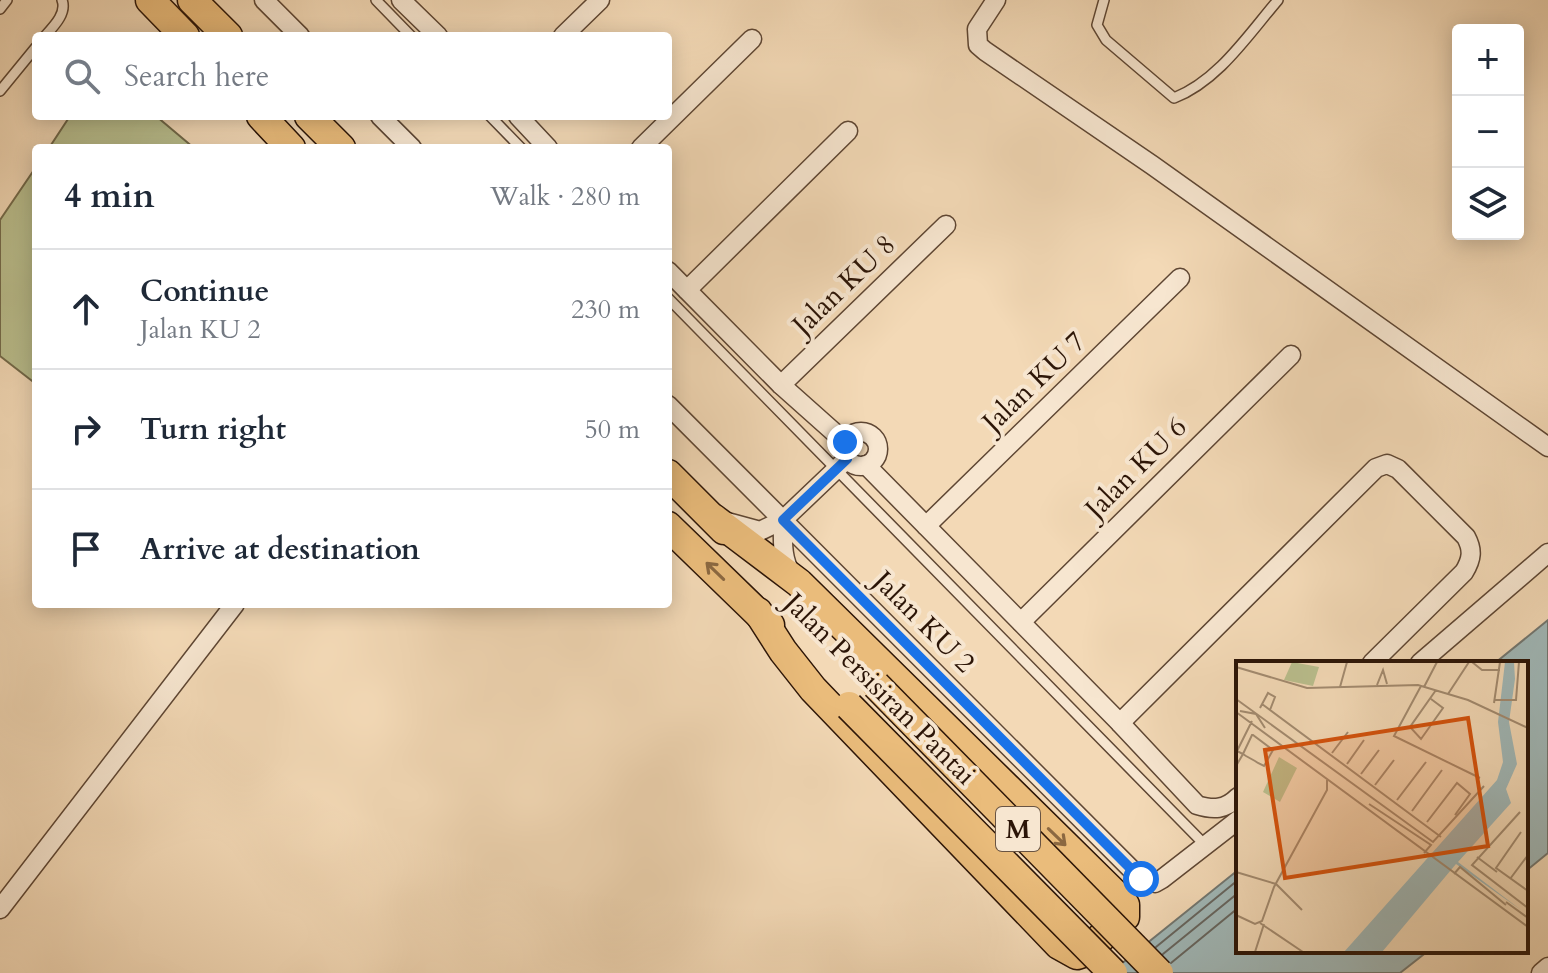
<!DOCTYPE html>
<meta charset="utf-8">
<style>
:root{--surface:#fff;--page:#f6f6f7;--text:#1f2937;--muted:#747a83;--line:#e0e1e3}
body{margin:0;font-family:Cardo,serif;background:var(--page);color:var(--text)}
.controls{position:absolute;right:24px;top:24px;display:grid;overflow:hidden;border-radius:8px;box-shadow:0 4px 20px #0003}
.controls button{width:72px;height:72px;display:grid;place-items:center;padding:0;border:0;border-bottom:2px solid var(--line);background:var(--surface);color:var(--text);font:40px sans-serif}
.stop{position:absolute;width:24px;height:24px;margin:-18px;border:6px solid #1a73e8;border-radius:50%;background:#fff}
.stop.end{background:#1a73e8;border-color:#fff;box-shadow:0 2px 8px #0008}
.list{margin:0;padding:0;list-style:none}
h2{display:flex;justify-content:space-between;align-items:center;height:104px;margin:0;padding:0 32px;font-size:34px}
h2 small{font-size:26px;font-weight:400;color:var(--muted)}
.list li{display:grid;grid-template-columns:52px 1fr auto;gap:24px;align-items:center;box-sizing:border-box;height:120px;padding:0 32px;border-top:2px solid var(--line)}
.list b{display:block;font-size:30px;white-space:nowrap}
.list p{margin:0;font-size:26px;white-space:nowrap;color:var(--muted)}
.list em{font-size:26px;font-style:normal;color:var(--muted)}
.icon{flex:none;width:44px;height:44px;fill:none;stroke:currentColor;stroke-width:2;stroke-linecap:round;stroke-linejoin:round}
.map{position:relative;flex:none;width:1548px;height:973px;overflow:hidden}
.search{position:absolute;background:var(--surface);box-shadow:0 4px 20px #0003;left:32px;top:32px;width:640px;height:88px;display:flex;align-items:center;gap:20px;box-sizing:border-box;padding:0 28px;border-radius:8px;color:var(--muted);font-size:30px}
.panel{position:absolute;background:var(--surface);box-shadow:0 4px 20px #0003;left:32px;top:144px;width:640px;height:464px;border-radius:8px}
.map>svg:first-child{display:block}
.green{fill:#babf8e;stroke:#736a4a;stroke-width:2}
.water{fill:#a0b8b8;stroke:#727771;stroke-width:2}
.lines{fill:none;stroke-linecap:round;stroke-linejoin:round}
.shore{stroke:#666660;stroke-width:2}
.lane-casing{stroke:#5e4633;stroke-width:12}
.street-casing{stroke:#5e4633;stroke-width:21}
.primary-casing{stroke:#2c1507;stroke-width:31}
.lane{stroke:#f7e6d0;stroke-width:9}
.street{stroke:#f7e6d0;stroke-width:18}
.primary{stroke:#eabc7b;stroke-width:28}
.primary-bridge-casing{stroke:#2c1507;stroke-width:31;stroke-linecap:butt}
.primary-bridge{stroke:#eabc7b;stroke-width:28}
.oneway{stroke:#8b6841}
.route{stroke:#1a73e8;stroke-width:10}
.labels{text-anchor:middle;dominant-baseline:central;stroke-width:8;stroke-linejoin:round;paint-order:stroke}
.shield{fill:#f7e6d0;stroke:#695443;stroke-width:2}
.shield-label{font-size:26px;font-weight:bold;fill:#2c1507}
.street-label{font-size:28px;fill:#2c1507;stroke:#f7e6d0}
.inset-road{fill:none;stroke:#a38b70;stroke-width:2}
.view{fill:#d5520c;fill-opacity:0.15;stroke:#d5520c;stroke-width:4}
.inset-edge{fill:none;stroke:#2c1507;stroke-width:4}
</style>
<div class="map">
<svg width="1548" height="973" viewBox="0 0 1548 973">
<rect width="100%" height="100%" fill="#f3d9b6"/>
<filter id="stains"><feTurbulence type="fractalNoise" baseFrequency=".0025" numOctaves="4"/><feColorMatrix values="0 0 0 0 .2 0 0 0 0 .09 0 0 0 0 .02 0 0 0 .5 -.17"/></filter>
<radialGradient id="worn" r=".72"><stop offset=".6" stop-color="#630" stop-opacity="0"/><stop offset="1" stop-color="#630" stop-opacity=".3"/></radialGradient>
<g class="green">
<polygon points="70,116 156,116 194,148 49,148"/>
<polygon points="36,167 36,384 0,356 0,220"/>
</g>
<g class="water">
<polygon points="1548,620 1548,853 1526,871 1526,663 1495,663"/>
<polygon points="1238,870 1238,951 1428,951 1400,973 1110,973"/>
</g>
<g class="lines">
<g class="shore">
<polyline points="1156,947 1238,880"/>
<polyline points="1163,954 1238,893"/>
<polyline points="1171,963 1238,908"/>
</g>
<defs>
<g id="lane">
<polyline points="376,0 411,36"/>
<path d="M1104,0L1097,25L1106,40L1174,98C1218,81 1248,35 1278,0"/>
<polyline points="0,9 7,0"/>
<path d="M45,36C54,26 67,13 62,0"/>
<polyline points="0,91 36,47"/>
<polyline points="490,116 521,148"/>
<polyline points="668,298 1207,847"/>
</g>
<g id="street">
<polyline points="264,0 300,36"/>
<polyline points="401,0 438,36"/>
<polyline points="996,0 977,29 978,45 985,51 1152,165 1548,447"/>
<polyline points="563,36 600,0"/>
<polyline points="380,116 412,148"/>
<polyline points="518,116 548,148"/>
<polyline points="641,148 752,39"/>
<polyline points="668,271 781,385 845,442"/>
<polyline points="687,290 848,131"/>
<polyline points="781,385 946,225"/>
<polyline points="668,405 1141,879 1155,883 1162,879 1238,820"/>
<circle cx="861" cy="449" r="17"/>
<path d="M866,465L1120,723L1197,805C1213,810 1225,810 1238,797"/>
<path d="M783,520C783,539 781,559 792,575"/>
<polyline points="727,522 760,531 783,520 847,459"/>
<polyline points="926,526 1180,278"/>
<polyline points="1021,622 1291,355"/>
<polyline points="1420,663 1548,553"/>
<path d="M1120,723L1376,468L1387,464L1398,469L1466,537C1473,550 1472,559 1464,572L1372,663"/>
<polyline points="0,909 235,604"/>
<polyline points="1541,973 1548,967"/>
</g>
<g id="primary">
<polyline points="150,0 185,36"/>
<polyline points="192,0 228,36"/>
<polyline points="261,116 291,148"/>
<polyline points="309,116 341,148"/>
<polyline points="668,474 724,530"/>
<polyline points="713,518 799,583 1120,899 1125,905 1125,917 1083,953 1077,955 1059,945 813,689 783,651 758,612"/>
<polyline points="668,526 770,625"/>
</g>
</defs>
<use href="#lane" class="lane-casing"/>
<use href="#street" class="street-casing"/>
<use href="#primary" class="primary-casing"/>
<use href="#lane" class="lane"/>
<use href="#street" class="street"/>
<use href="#primary" class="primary"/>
<defs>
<g id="primary-bridge">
<polyline points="876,685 1159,973"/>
<polyline points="849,706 1113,973"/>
</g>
</defs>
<use href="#primary-bridge" class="primary-bridge-casing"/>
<use href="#primary-bridge" class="primary-bridge"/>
</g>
<defs><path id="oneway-shaft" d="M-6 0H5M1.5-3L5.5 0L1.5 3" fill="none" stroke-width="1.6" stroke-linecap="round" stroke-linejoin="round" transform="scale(2)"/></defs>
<g class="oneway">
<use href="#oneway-shaft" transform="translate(715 571) rotate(-136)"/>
<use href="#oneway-shaft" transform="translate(1057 837) rotate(44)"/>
</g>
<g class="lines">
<polyline class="route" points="845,442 844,451 847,459 783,520 1141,879"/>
</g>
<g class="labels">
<rect class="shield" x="996" y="807" width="44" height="44" rx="6"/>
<g class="shield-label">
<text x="1018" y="829">M</text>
</g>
<g class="street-label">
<text transform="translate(844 285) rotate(-44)">Jalan KU 8</text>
<text transform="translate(1034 382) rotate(-44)">Jalan KU 7</text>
<text transform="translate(1136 468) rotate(-45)">Jalan KU 6</text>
<text transform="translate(924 622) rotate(45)">Jalan KU 2</text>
<text transform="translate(880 689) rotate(45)">Jalan Persisiran Pantai</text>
</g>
</g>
<g transform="translate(1236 661)">
<rect width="292" height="292" fill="#f3d9b6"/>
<path d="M56,1L83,6L77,25L48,19ZM43,96L61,107L44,141L27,131Z" fill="#babf8e"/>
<path d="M269,1H278L279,18L273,61L281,103L270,128L275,142L222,201L285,249L220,203L146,291H108L261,119L267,101L262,61Z" fill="#a0b8b8"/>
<path class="inset-road" d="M236,1L246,9H264M0,6L71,27L182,24L232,39L292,67M141,24L147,9L151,23M185,25L158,75L244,117M104,26L111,1M188,26L201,1M212,33L233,1M0,38L197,181L248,125M195,38L207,47L185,78L174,66L200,29M259,39H280L283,1M258,42L264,1M26,43L205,176M24,47L32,32L39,36L34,49M4,50L20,53L29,67M0,51L292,266M0,92L16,60M96,92L112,71M111,103L128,79M0,105L7,93L16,74H17L37,89L28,105L22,102L19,100L10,95L7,93L1,90M125,113L143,89M139,124L158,99M161,139L190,101M133,143L195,184L188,192M176,150L206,109M284,151L236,204L292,247M191,161L221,122L234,133L219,154M285,171L260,207L292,230M241,196L261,211M0,211L40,223L66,249M218,213L224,206L270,244M274,218L292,194M270,241L292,257M0,254L19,263L26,260L38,226L91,129V119M24,262L67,291M19,291L28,263"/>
<path class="view" d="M232,57L252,185L49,217L29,89Z"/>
<rect width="292" height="292" class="inset-edge"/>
</g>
<rect width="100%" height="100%" filter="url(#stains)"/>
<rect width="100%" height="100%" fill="url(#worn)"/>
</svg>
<div class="controls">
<button>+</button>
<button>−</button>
<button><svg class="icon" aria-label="layers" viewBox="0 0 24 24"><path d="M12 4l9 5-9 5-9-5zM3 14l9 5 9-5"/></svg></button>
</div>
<div class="stop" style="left:1141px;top:879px"></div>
<div class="stop end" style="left:845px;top:442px"></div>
<div class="search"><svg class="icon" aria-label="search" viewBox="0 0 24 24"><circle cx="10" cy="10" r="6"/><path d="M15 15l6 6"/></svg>Search here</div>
<section class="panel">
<h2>4 min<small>Walk · 280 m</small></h2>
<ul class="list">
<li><svg class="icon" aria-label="ahead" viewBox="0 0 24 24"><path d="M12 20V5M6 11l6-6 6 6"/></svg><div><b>Continue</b><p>Jalan KU 2</p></div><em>230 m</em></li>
<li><svg class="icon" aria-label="right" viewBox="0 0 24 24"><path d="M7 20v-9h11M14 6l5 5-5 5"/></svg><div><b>Turn right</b></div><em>50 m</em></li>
<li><svg class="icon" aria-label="arrive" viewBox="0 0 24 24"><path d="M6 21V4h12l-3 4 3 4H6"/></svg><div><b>Arrive at destination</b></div></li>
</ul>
</section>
</div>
